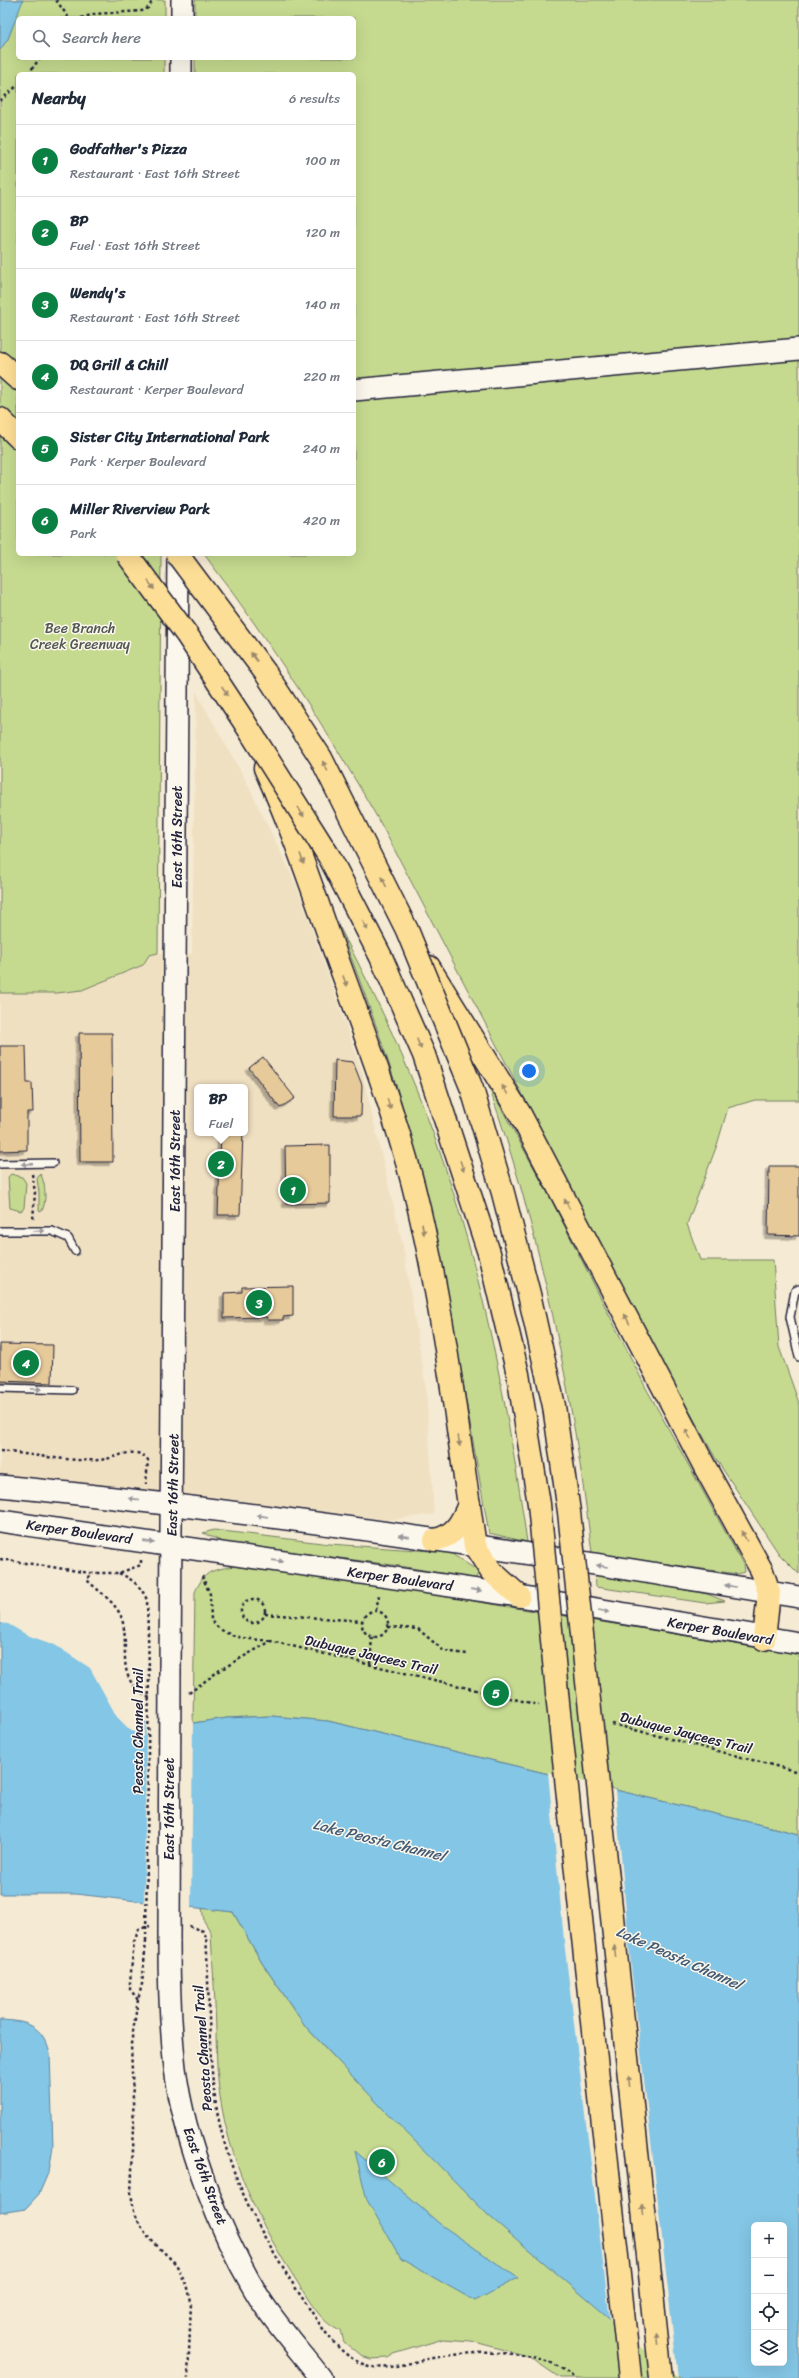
<!DOCTYPE html>
<meta charset="utf-8">
<style>
:root{--surface:#fff;--page:#f6f6f7;--text:#1f2937;--muted:#747a83;--line:#e0e1e3;--accent:#0b8043}
body{margin:0;font-family:Sriracha,sans-serif;background:var(--page);color:var(--text)}
.controls{position:absolute;right:12px;bottom:12px;display:grid;overflow:hidden;border-radius:6px;box-shadow:0 4px 16px #0002}
.controls button{width:36px;height:36px;display:grid;place-items:center;padding:0;border:0;border-bottom:1px solid var(--line);background:var(--surface);color:var(--text);font:20px sans-serif}
.you{position:absolute;left:529px;top:1071px;width:14px;height:14px;margin:-10px;border:3px solid #fff;border-radius:50%;background:#1a73e8;box-shadow:0 0 0 6px #1a73e833}
.badge{display:grid;place-items:center;width:26px;height:26px;border-radius:50%;background:var(--accent);color:#fff;font-size:13px;font-weight:700}
.pin{position:absolute;translate:-50% -50%;border:2px solid #fff;box-shadow:0 1px 4px #0006}
.popup{position:absolute;left:194px;top:1084px;width:54px;height:52px;box-sizing:border-box;display:grid;place-content:center;border-radius:6px;background:var(--surface);filter:drop-shadow(0 1px 3px #0005);font-size:13px;white-space:nowrap;color:var(--muted)}
.popup b{font-size:15px;color:var(--text)}
.popup::after{content:'';position:absolute;left:50%;top:100%;margin-left:-8px;border:8px solid transparent;border-top-color:var(--surface)}
.list{margin:0;padding:0;list-style:none}
h2{display:flex;justify-content:space-between;align-items:center;height:52px;margin:0;padding:0 16px;font-size:17px}
h2 small{font-size:13px;font-weight:400;color:var(--muted)}
.list li{display:grid;grid-template-columns:26px 1fr auto;gap:12px;align-items:center;box-sizing:border-box;height:72px;padding:0 16px;border-top:1px solid var(--line)}
.list b{display:block;font-size:15px;white-space:nowrap}
.list p{margin:0;font-size:13px;white-space:nowrap;color:var(--muted)}
.list em{font-size:13px;font-style:normal;color:var(--muted)}
.icon{flex:none;width:22px;height:22px;fill:none;stroke:currentColor;stroke-width:2;stroke-linecap:round;stroke-linejoin:round}
.map{position:relative;flex:none;width:799px;height:2378px;overflow:hidden}
.search{position:absolute;background:var(--surface);box-shadow:0 4px 16px #0002;left:16px;top:16px;width:340px;height:44px;display:flex;align-items:center;gap:10px;box-sizing:border-box;padding:0 14px;border-radius:6px;color:var(--muted);font-size:15px}
.panel{position:absolute;background:var(--surface);box-shadow:0 4px 16px #0002;left:16px;top:72px;width:340px;height:484px;border-radius:6px}
.map>svg:first-child{display:block}
.built{fill:#f0e0c2;fill-rule:evenodd}
.green{fill:#c5da8f;stroke:#747e65}
.water{fill:#84c6e5;stroke:#5d84a1;fill-rule:evenodd}
.pier{fill:#f5ead3}
.building{fill:#e6ca9a;stroke:#22223b;filter:url(#shadow)}
.lines{fill:none;stroke-linecap:round;stroke-linejoin:round}
.lane-casing{stroke:#22223b;stroke-width:10}
.secondary-casing{stroke:#22223b;stroke-width:24}
.highway-casing{stroke:#22223b;stroke-width:25}
.path{stroke:#22223b;stroke-width:2.5;stroke-dasharray:3 3;stroke-linecap:butt}
.lane{stroke:#fbf7ec;stroke-width:7}
.secondary{stroke:#fbf7ec;stroke-width:21}
.highway{stroke:#fdde96;stroke-width:22}
.secondary-bridge-casing{stroke:#22223b;stroke-width:24;stroke-linecap:butt}
.highway-bridge-casing{stroke:#22223b;stroke-width:25;stroke-linecap:butt}
.path-bridge{stroke:#22223b;stroke-width:2.5;stroke-dasharray:3 3;stroke-linecap:butt}
.secondary-bridge{stroke:#fbf7ec;stroke-width:21}
.highway-bridge{stroke:#fdde96;stroke-width:22}
.oneway{fill:#9a896d}
.oneway2{fill:#99979c}
.labels{text-anchor:middle;dominant-baseline:central;stroke-width:3;stroke-linejoin:round;paint-order:stroke}
.park-label{font-size:14px;fill:#535954;stroke:#fbf7ec}
.street-label{font-size:14px;fill:#22223b;stroke:#fbf7ec}
.water-label{font-size:15px;font-style:italic;fill:#445b76;stroke:#fbf7ec}
</style>
<div class="map">
<svg width="799" height="2378" viewBox="0 0 799 2378">
<defs>
<filter id="shadow"><feDropShadow dx="-3.5" dy="3.5" stdDeviation="0" flood-color="#0004"/></filter>
</defs>
<rect width="100%" height="100%" fill="#f5ead3"/>
<filter id="ink" filterUnits="userSpaceOnUse"><feTurbulence type="fractalNoise" baseFrequency=".025" numOctaves="2"/><feDisplacementMap in="SourceGraphic" scale="8" xChannelSelector="R" yChannelSelector="G"/><feConvolveMatrix kernelMatrix="1 2 1 2 8 2 1 2 1" color-interpolation-filters="sRGB"/></filter>
<g filter="url(#ink)">
<path class="built" d="M196,692L244,777L296,884L362,1071L403,1247L426,1388L434,1514L388,1520L220,1498L0,1476V984L158,953L192,954ZM197,1087H245V1133H197Z"/>
<g class="green">
<polygon points="0,0 165,0 165,18 18,18 18,58 164,58 164,74 18,74 18,554 161,554 158,953 149,955 143,965 82,990 57,993 0,993"/>
<path d="M195,0H799V1100H755L728,1108L717,1145L687,1224L700,1260H773L779,1347L799,1403V1574L779,1554L716,1459L668,1373L381,824C327,729 270,642 204,554H354V74H195V58H354V18H195Z"/>
<path d="M340,928C377,998 411,1070 437,1144C483,1273 508,1408 527,1542L489,1533C468,1417 451,1300 424,1185C403,1097 372,1012 340,928Z"/>
<path d="M488,1084L551,1199L646,1388L743,1564L744,1572L737,1574L592,1553C573,1394 541,1235 488,1084Z"/>
<polygon points="11,1174 22,1177 26,1183 24,1208 21,1211 10,1208 8,1177"/>
<path d="M40,1174C46,1181 47,1205 41,1212L39,1211V1192L37,1179Z"/>
<polygon points="214,1530 330,1544 445,1552 452,1554 478,1571 477,1576 475,1579 400,1566 225,1543 203,1533"/>
<path d="M233,1566L380,1586L799,1654V1834L328,1721L271,1716L227,1718L193,1723L195,1592C205,1570 211,1571 233,1566Z"/>
<polygon points="595,1573 707,1594 725,1601 705,1603 596,1587"/>
<path d="M202,1908L233,1912L262,1963L306,2027L335,2058L686,2378H560L528,2356L471,2341L443,2339L393,2354L388,2358L371,2359L361,2356L344,2342L341,2331C321,2324 307,2297 296,2280C262,2228 233,2169 222,2108C215,2074 217,2039 215,2005C214,1980 212,1956 211,1932L204,1921Z"/>
</g>
<g class="water">
<polygon points="0,0 23,0 8,39 0,50"/>
<path d="M0,1612L83,1643L113,1692L134,1719L143,1722L193,1723L227,1718L271,1716L328,1721L799,1834V2378H680L489,2216L383,2109L306,2027L262,1963L233,1912L76,1894H0ZM754,2225H784V2363H754Z"/>
<path d="M0,2020C27,2021 43,2025 50,2054L53,2147L49,2171L39,2194L25,2209L0,2213Z"/>
<polygon points="355,2151 440,2224 518,2278 475,2301 401,2259 367,2200"/>
</g>
<g class="pier">
<polygon points="0,1610 30,1618 84,1641 98,1652 115,1691 135,1717 144,1720 144,1737 130,1730 117,1717 90,1668 55,1645 27,1635 8,1624 0,1623"/>
<polygon points="146,1720 193,1721 191,1909 144,1904"/>
<polygon points="548,1772 615,1790 631,1966 678,2378 610,2321 564,1941"/>
</g>
<g class="building">
<polygon points="79,1033 112,1033 113,1162 80,1162"/>
<polygon points="0,1046 26,1046 27,1083 32,1083 33,1112 27,1112 27,1150 0,1151"/>
<polygon points="263,1057 295,1098 280,1108 249,1068"/>
<polygon points="335,1060 353,1062 362,1085 361,1116 334,1116"/>
<polygon points="221,1133 243,1133 240,1215 218,1215"/>
<polygon points="330,1145 330,1203 286,1204 285,1146"/>
<polygon points="769,1166 799,1166 799,1236 768,1235"/>
<polygon points="293,1286 293,1316 283,1317 283,1320 267,1320 267,1317 224,1318 224,1293 242,1292 242,1287"/>
<polygon points="0,1344 53,1345 52,1383 0,1381"/>
</g>
<g class="lines">
<defs>
<g id="lane">
<polyline points="0,1164 53,1163"/>
<polyline points="0,1231 52,1231 68,1238 75,1251"/>
<polyline points="799,1289 795,1291 790,1317 799,1357"/>
<polyline points="0,1388 72,1390"/>
</g>
<g id="secondary">
<polyline points="182,18 182,0"/>
<polyline points="181,74 181,58"/>
<polyline points="354,390 799,349"/>
<path d="M0,1486C268,1512 534,1553 799,1597"/>
<polyline points="0,1521 519,1596 799,1643"/>
<polyline points="170,1669 178,554"/>
<path d="M169,1941C169,1983 170,2025 175,2068C184,2141 221,2236 260,2299C278,2327 301,2352 321,2378"/>
</g>
<g id="highway">
<polyline points="0,363 18,379"/>
<polyline points="0,419 18,437"/>
<path d="M265,768C296,836 318,907 344,977C372,1054 401,1130 419,1209C445,1320 458,1434 475,1546L491,1571L519,1596"/>
<polyline points="429,967 520,1114 706,1469 762,1571 769,1592 764,1639"/>
<path d="M435,1540C455,1536 462,1522 469,1504"/>
</g>
</defs>
<use href="#lane" class="lane-casing"/>
<use href="#secondary" class="secondary-casing"/>
<use href="#highway" class="highway-casing"/>
<g class="path">
<polyline points="56,0 69,18"/>
<polyline points="81,18 94,14 142,11 148,8 153,0"/>
<polyline points="28,74 40,58"/>
<polyline points="0,101 18,85"/>
<polyline points="32,1174 35,1192 33,1220"/>
<path d="M0,1451C30,1454 70,1462 99,1460C116,1459 135,1444 148,1460L146,1484"/>
<polyline points="0,1559 90,1573"/>
<path d="M141,1560V1565L119,1573H90L87,1580C98,1591 117,1603 122,1619C131,1651 112,1680 152,1699"/>
<path d="M119,1573C132,1579 141,1586 147,1600L149,1669"/>
<path d="M202,1576L210,1594L211,1621C229,1640 246,1638 271,1641"/>
<circle cx="253" cy="1611" r="12"/>
<polyline points="376,1610 379,1595"/>
<circle cx="375" cy="1624" r="13"/>
<polyline points="265,1614 362,1621"/>
<polyline points="388,1627 418,1629 444,1651 467,1654"/>
<polyline points="370,1664 372,1637"/>
<polyline points="189,1693 220,1670 271,1641 539,1705"/>
<polyline points="612,1724 799,1772"/>
<path d="M189,1926L203,1931L206,1937C210,1994 207,2054 217,2111C230,2182 267,2246 307,2305C323,2329 342,2362 374,2367C391,2369 406,2364 422,2360C462,2352 510,2348 549,2362C559,2366 568,2373 576,2378"/>
<polyline points="146,1941 142,1984 138,2000 130,1989 130,1982 134,1942 139,1929 150,1926"/>
<polyline points="138,2000 131,2044 134,2128 131,2193 134,2211 139,2223 148,2237 176,2264 188,2288 191,2302 188,2378"/>
</g>
<use href="#lane" class="lane"/>
<use href="#secondary" class="secondary"/>
<use href="#highway" class="highway"/>
<defs>
<polyline id="secondary-bridge" points="169,1941 170,1669"/>
<g id="highway-bridge">
<polyline points="127,554 187,635 243,720 330,858 381,957 424,1055 489,1253 518,1374 539,1504 558,1703 630,2378"/>
<polyline points="177,554 265,672 321,758 407,930 472,1089 503,1193 529,1294 554,1406 569,1512 661,2378"/>
</g>
</defs>
<use href="#secondary-bridge" class="secondary-bridge-casing"/>
<use href="#highway-bridge" class="highway-bridge-casing"/>
<polyline class="path-bridge" points="146,1941 149,1669"/>
<use href="#secondary-bridge" class="secondary-bridge"/>
<use href="#highway-bridge" class="highway-bridge"/>
</g>
<defs><path id="oneway-solid" d="M-6-.8H1V-3.2L6.5 0L1 3.2V.8H-6Z"/></defs>
<g class="oneway">
<use href="#oneway-solid" transform="translate(151 585) rotate(54)"/>
<use href="#oneway-solid" transform="translate(254 657) rotate(-127)"/>
<use href="#oneway-solid" transform="translate(225 691) rotate(56)"/>
<use href="#oneway-solid" transform="translate(325 766) rotate(-117)"/>
<use href="#oneway-solid" transform="translate(301 812) rotate(58)"/>
<use href="#oneway-solid" transform="translate(302 859) rotate(71)"/>
<use href="#oneway-solid" transform="translate(384 882) rotate(-116)"/>
<use href="#oneway-solid" transform="translate(365 925) rotate(63)"/>
<use href="#oneway-solid" transform="translate(345 981) rotate(69)"/>
<use href="#oneway-solid" transform="translate(419 1044) rotate(67)"/>
<use href="#oneway-solid" transform="translate(505 1090) rotate(-122)"/>
<use href="#oneway-solid" transform="translate(389 1104) rotate(72)"/>
<use href="#oneway-solid" transform="translate(462 1166) rotate(71)"/>
<use href="#oneway-solid" transform="translate(567 1204) rotate(-118)"/>
<use href="#oneway-solid" transform="translate(423 1229) rotate(79)"/>
<use href="#oneway-solid" transform="translate(627 1319) rotate(-118)"/>
<use href="#oneway-solid" transform="translate(688 1434) rotate(-118)"/>
<use href="#oneway-solid" transform="translate(459 1441) rotate(81)"/>
<use href="#oneway-solid" transform="translate(744 1536) rotate(-119)"/>
<use href="#oneway-solid" transform="translate(615 1951) rotate(-96)"/>
<use href="#oneway-solid" transform="translate(629 2081) rotate(-96)"/>
<use href="#oneway-solid" transform="translate(643 2210) rotate(-96)"/>
<use href="#oneway-solid" transform="translate(657 2339) rotate(-96)"/>
</g>
<g class="oneway2">
<use href="#oneway-solid" transform="translate(27 1164) rotate(178)"/>
<use href="#oneway-solid" transform="translate(39 1231)"/>
<use href="#oneway-solid" transform="translate(36 1389) rotate(1)"/>
<use href="#oneway-solid" transform="translate(134 1499) rotate(-174)"/>
<use href="#oneway-solid" transform="translate(262 1516) rotate(-172)"/>
<use href="#oneway-solid" transform="translate(404 1536) rotate(-172)"/>
<use href="#oneway-solid" transform="translate(149 1542) rotate(8)"/>
<use href="#oneway-solid" transform="translate(278 1561) rotate(8)"/>
<use href="#oneway-solid" transform="translate(602 1566) rotate(-171)"/>
<use href="#oneway-solid" transform="translate(730 1586) rotate(-171)"/>
<use href="#oneway-solid" transform="translate(476 1590) rotate(8)"/>
<use href="#oneway-solid" transform="translate(604 1611) rotate(10)"/>
</g>
</g>
<g class="labels">
<g class="park-label">
<text x="80" y="628">Bee Branch<tspan x="80" dy="16">Creek Greenway</tspan></text>
</g>
<g class="street-label">
<text transform="translate(177 837) rotate(-90)">East 16th Street</text>
<text transform="translate(175 1161) rotate(-90)">East 16th Street</text>
<text transform="translate(173 1485) rotate(-89)">East 16th Street</text>
<text transform="translate(79 1532) rotate(8)">Kerper Boulevard</text>
<text transform="translate(400 1579) rotate(8)">Kerper Boulevard</text>
<text transform="translate(720 1631) rotate(10)">Kerper Boulevard</text>
<text transform="translate(371 1655) rotate(13)">Dubuque Jaycees Trail</text>
<text transform="translate(138 1731) rotate(-90)">Peosta Channel Trail</text>
<text transform="translate(686 1733) rotate(14)">Dubuque Jaycees Trail</text>
<text transform="translate(169 1809) rotate(-90)">East 16th Street</text>
<text transform="translate(203 2048) rotate(-94)">Peosta Channel Trail</text>
<text transform="translate(205 2176) rotate(70)">East 16th Street</text>
</g>
<g class="water-label">
<text transform="translate(379 1840) rotate(14)">Lake Peosta Channel</text>
<text transform="translate(679 1958) rotate(24)">Lake Peosta Channel</text>
</g>
</g>
</svg>
<div class="controls">
<button>+</button>
<button>−</button>
<button><svg class="icon" aria-label="locate" viewBox="0 0 24 24"><circle cx="12" cy="12" r="6"/><path d="M12 2v4M12 18v4M2 12h4M18 12h4"/></svg></button>
<button><svg class="icon" aria-label="layers" viewBox="0 0 24 24"><path d="M12 4l9 5-9 5-9-5zM3 14l9 5 9-5"/></svg></button>
</div>
<div class="you"></div>
<div class="pin badge" style="left:293px;top:1190px">1</div>
<div class="pin badge" style="left:221px;top:1164px">2</div>
<div class="popup"><b>BP</b>Fuel</div>
<div class="pin badge" style="left:259px;top:1303px">3</div>
<div class="pin badge" style="left:26px;top:1363px">4</div>
<div class="pin badge" style="left:496px;top:1693px">5</div>
<div class="pin badge" style="left:382px;top:2162px">6</div>
<div class="search"><svg class="icon" aria-label="search" viewBox="0 0 24 24"><circle cx="10" cy="10" r="6"/><path d="M15 15l6 6"/></svg>Search here</div>
<section class="panel">
<h2>Nearby<small>6 results</small></h2>
<ul class="list">
<li><span class="badge">1</span><div><b>Godfather's Pizza</b><p>Restaurant · East 16th Street</p></div><em>100 m</em></li>
<li><span class="badge">2</span><div><b>BP</b><p>Fuel · East 16th Street</p></div><em>120 m</em></li>
<li><span class="badge">3</span><div><b>Wendy's</b><p>Restaurant · East 16th Street</p></div><em>140 m</em></li>
<li><span class="badge">4</span><div><b>DQ Grill &amp; Chill</b><p>Restaurant · Kerper Boulevard</p></div><em>220 m</em></li>
<li><span class="badge">5</span><div><b>Sister City International Park</b><p>Park · Kerper Boulevard</p></div><em>240 m</em></li>
<li><span class="badge">6</span><div><b>Miller Riverview Park</b><p>Park</p></div><em>420 m</em></li>
</ul>
</section>
</div>
